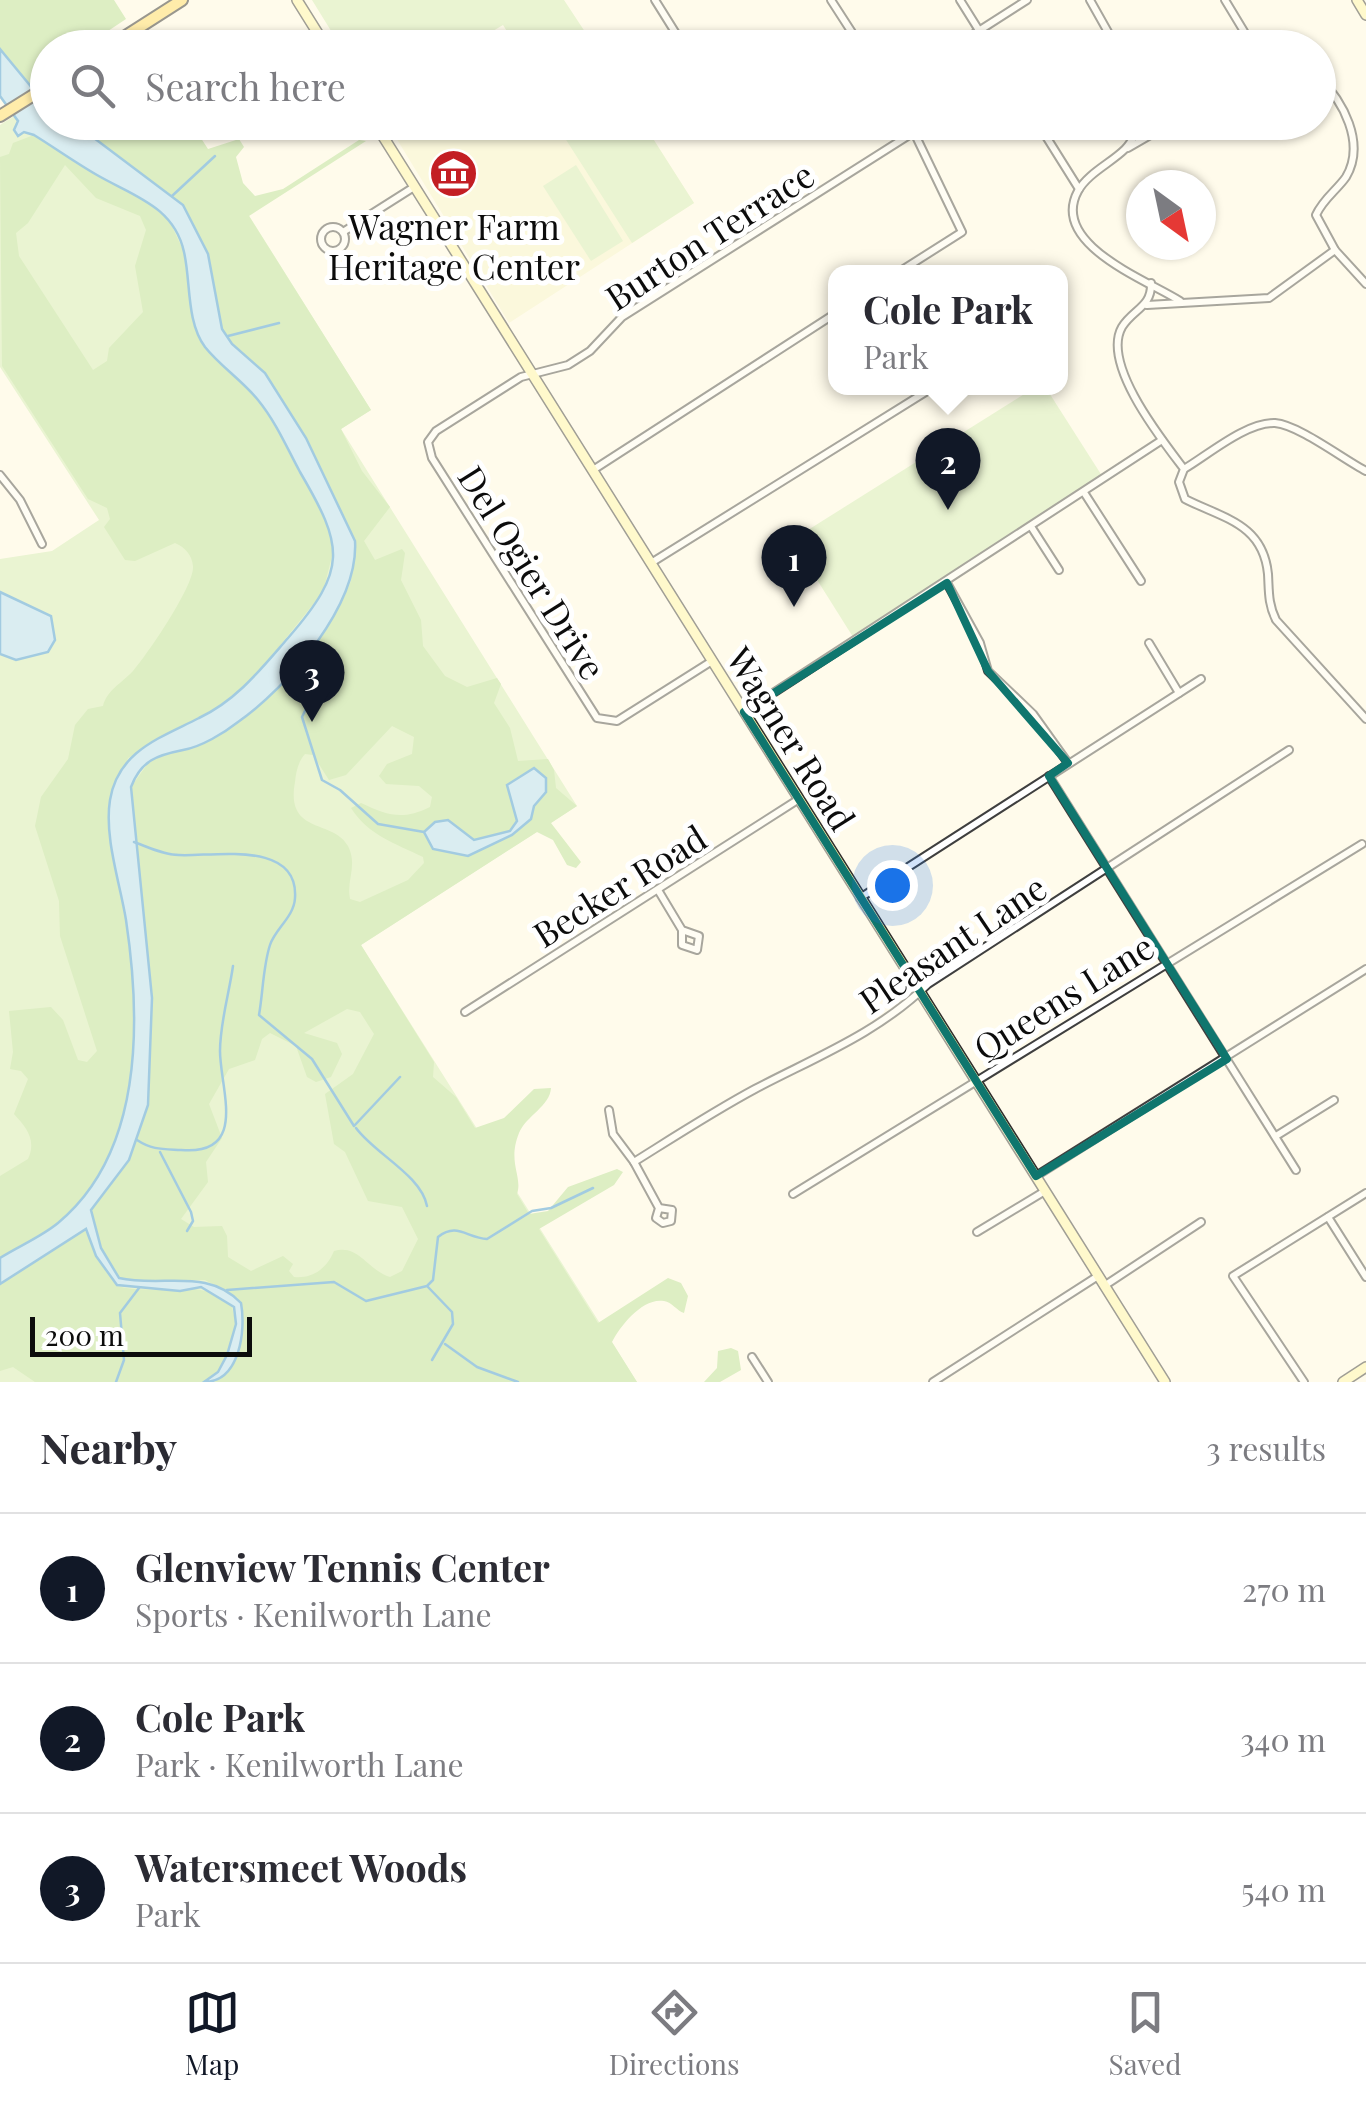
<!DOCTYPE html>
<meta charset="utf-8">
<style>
:root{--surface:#fff;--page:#f2f2f3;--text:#2b2b33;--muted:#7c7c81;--line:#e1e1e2;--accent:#111827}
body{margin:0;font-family:"Playfair Display",serif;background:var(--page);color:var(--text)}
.compass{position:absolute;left:1126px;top:170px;width:90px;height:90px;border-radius:50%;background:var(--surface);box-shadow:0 2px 8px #0004;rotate:147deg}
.scale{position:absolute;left:30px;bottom:25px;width:222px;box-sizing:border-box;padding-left:10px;border:5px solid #0c0c0c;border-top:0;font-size:28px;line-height:35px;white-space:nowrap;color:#0c0c0c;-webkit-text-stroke:8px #fff;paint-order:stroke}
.you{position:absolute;left:892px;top:885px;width:35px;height:35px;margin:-25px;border:8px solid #fff;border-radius:50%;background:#1a73e8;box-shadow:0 0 0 15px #1a73e833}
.badge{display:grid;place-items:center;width:65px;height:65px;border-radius:50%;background:var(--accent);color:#fff;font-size:32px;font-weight:700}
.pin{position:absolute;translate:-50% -82px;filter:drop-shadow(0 2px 5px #0008)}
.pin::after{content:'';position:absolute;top:52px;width:35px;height:30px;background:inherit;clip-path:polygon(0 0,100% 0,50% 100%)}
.popup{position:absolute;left:828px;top:265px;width:240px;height:130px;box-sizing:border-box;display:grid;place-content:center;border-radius:20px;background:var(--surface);filter:drop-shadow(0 2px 8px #0005);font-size:32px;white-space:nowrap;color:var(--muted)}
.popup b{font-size:38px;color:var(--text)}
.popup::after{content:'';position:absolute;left:50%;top:100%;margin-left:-20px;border:20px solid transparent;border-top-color:var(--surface)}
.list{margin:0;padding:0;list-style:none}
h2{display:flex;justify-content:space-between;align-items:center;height:130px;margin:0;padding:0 40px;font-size:42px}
h2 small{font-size:32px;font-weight:400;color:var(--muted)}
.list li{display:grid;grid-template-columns:65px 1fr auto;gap:30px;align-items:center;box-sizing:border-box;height:150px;padding:0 40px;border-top:2px solid var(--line)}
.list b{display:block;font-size:38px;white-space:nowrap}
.list p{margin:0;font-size:32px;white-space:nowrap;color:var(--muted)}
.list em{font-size:32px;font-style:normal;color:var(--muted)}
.icon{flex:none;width:55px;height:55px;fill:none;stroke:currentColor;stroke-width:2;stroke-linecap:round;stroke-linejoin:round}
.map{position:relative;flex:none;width:1366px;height:1382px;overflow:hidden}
.search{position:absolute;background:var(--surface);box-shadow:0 2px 8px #0004;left:30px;right:30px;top:30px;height:110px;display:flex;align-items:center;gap:25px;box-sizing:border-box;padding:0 35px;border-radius:55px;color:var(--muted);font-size:38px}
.sheet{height:580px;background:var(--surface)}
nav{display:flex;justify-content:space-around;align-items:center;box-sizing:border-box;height:140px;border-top:2px solid var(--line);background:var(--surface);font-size:28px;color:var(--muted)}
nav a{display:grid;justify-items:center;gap:5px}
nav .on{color:var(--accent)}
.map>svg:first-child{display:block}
.farmland{fill:#f6f3ca}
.green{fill:#d0ebb3}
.forest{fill:#b3dd92;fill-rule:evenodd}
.water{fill:#addcf9;stroke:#3191d4;stroke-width:2.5}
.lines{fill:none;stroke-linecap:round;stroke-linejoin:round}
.stream{stroke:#3191d4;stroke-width:2.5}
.street-casing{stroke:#3f3f3f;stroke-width:10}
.secondary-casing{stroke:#2e2e2e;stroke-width:12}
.primary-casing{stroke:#1d1d1d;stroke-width:14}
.street{stroke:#fff;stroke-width:6}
.secondary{stroke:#fff6a6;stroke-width:9}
.primary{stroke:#ffd95b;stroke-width:10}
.marked{fill:none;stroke:#0f766e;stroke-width:8;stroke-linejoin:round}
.labels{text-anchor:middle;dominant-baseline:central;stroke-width:10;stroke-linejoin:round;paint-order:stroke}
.poi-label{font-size:35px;fill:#0c0c0c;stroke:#fff}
.street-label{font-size:35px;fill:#0c0c0c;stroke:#fff}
</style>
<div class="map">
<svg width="1366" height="1382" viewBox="0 0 1366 1382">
<rect width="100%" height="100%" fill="#fffbeb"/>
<polygon class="farmland" points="387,123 643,123 694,203 509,323"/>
<g class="green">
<polygon points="312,0 564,0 595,47 517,47 503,25 466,47 435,47 426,34 404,47 341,47"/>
<polygon points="47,95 48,122 191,123 371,410 341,429 577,806 361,945 637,1382 0,1382 0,559 52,551 99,520 0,367 0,125"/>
<polygon points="562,123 643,123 694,203 632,243 563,135 568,131"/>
<polygon points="576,165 623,241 591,261 543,186"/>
<polygon points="1034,388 1046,388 1104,479 853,637 792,540"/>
</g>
<g class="forest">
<polygon points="0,0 114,0 126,19 84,47 48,48 47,72 30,84 0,49"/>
<path d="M74,123H191L208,149L239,139L244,147L236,157L243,183L255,196L283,189L359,140L366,141L249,216L371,410L341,429L362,471L390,507L364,541L375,560L402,549L405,553L401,580L421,620L423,646L445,676L467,687L497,678L501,684L494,703L510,728L518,761L548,759L554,770L556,788L577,806L551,823L581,862L576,868L567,865L553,840L537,832L361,945L434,1062L433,1077L456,1097L475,1128L504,1118L534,1089L551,1088C550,1106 526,1116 519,1133C507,1163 523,1176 517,1194L529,1214L548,1211L568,1187L617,1169L623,1172L614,1185L539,1229L598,1323L668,1278L681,1283L688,1296L684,1313C677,1311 672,1302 664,1301C643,1297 620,1326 612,1342L637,1382H215C242,1357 245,1333 238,1298L205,1280H124C101,1266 100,1234 91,1210L129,1160L148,1105L139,863L131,787L151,759L238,723L267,697L342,602L351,581L355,541L306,438L265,373L232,344L222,329L208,254L183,205ZM392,726L414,737L412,754L387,764L379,776L386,784L419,786L432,797L430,807C402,821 387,815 361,803L351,808C369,836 395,843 423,857L424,863L408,880L360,902L350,899C346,880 358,866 348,846C334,819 285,835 295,782C296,772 298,762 305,754L313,755L329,780L346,775ZM347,1009L360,1012L374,1034L353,1074L325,1094L334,1144L345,1152L368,1201L402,1207L418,1239L402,1271L390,1277C367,1270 359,1244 334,1251C327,1268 313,1279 294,1277L289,1271L293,1264L283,1256L251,1271L228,1257L227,1236L222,1226L194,1227L181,1219L208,1182L206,1162L222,1138L209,1104L229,1069L255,1060L262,1039L270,1033L296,1046L307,1077L316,1082L331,1077L342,1054L337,1043L304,1033Z"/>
<path d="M34,135L134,192L169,220L184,252L192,310L204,345L260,401L276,426L328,520L335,544L323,592L249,684L229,702L128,758C122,778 109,804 110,824C111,861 123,901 129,937C142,1033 138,1155 59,1222C42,1236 19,1246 0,1258V1176L28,1159C37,1140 26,1127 14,1114L28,1079L21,1071L10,1069L13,1052L9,1011L51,1007L63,1020L78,1060L87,1062L97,1051L60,936L59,901L35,826L41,797L68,759L75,725L88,709L103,706C107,690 122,683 133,671C147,655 195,585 193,566C192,555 185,547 175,543L135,561L125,560L104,527L110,519L107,508L88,499L2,366L0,157L9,154L13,143ZM65,165L96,198L140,216L146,230L135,266L143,312L109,348L107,361L93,370L19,256L16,233L28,223Z"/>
<path d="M84,1229L117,1286C156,1297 196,1276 231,1303L236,1324L227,1355L218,1372L204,1382H35L13,1367L0,1371V1284Z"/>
<polygon points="731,1348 738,1351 741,1370 720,1382 704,1382 717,1368 718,1351"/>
</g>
<g class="water">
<path d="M0,49L47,106L48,122L74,123L183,205L208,254L222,329L232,344L265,373L306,438L355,541C359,605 288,687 238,722C224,733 201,747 183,750C158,755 141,760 131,787L152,998L148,1105L129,1160L91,1210L101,1248L119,1278C162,1288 207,1267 241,1303C246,1330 240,1382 204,1382L218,1372L227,1355L236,1324L234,1307L201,1287L180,1291L117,1285L96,1256L86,1229L0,1284V1258C19,1246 41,1237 58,1223C144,1152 141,1020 126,920C120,883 104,837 110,800C118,751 160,738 199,718C237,700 261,669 288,638C348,569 344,547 300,472C287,448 276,422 258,400C243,381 220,366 205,347C186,321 191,282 184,252C174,206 133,196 97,175C76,163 55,148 34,135L24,132L18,136L14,130L18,121L0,96Z"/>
<polygon points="0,592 51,616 55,640 48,652 16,660 0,654"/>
<polygon points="534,768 546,778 546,792 534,806 531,819 512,835 468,856 433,849 424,832 435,822 448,820 474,840 510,831 517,821 507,785"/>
</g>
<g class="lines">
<g class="stream">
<polyline points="172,196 215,156"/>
<polyline points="228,336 279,323"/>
<path d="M295,663C312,686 316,691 302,717L322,780L340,790L378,824L424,832"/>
<path d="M134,842C148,847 164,855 179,855C212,857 299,839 295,898C294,917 275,929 270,945C263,966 263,993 259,1015L312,1059L354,1126L400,1077"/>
<path d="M356,1128C375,1154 421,1175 427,1206"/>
<path d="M137,1140C152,1150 163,1149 181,1150C249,1156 220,1089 220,1051C220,1023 229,994 233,966"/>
<polyline points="160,1152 191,1212 193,1221 187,1231"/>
<polyline points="428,1287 452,1312 453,1324 432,1360"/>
<path d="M227,1290L334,1282L366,1301L427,1286L433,1280L438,1237C457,1222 467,1238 487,1239L532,1211L551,1208L593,1188"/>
<polyline points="445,1344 477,1367 518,1382"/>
<polyline points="116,1382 124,1360 120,1313 139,1288"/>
</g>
<defs>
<g id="street">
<polyline points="655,0 685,48"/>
<polyline points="831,0 862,48"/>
<polyline points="960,0 990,48"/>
<polyline points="1090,0 1117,48"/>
<polyline points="1225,0 1254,48"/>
<polyline points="952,48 1027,0"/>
<path d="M1318,76C1343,101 1366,143 1346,177C1337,190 1323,199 1316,215L1335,250L1366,284"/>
<polyline points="1037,122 1079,189"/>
<path d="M1143,122C1137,131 1132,142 1125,149C1111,163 1088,173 1078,191C1049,244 1147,280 1180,301"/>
<polyline points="1128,148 1173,122"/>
<circle cx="333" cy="239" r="12"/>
<polyline points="343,232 414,187"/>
<polyline points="899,272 962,232 909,122"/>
<path d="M1151,283C1152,307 1133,309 1122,327C1101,364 1162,440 1184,469L1179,482L1185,499C1222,518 1263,523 1268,574C1269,591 1268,604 1276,620L1366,719"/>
<polyline points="1147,305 1269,298 1335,250"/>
<path d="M1184,469C1208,455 1246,422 1275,423C1299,425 1343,459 1366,471"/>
<polyline points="593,470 836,313"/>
<polyline points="0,475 20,500 42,544"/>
<polyline points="1085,494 1141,581"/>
<polyline points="1032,528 1059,570"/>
<polyline points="651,563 932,388"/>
<polyline points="947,583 980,643 988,671 1033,714 1068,763"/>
<polyline points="1149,643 1179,693"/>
<polyline points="712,661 617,721 597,718 432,458 428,442 436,431 521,377 568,365 590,351 622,317 914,132"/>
<polyline points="744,712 1162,440"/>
<polyline points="1049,776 1296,1170"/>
<polyline points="658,890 682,930 682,945 697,950 699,936 682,930"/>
<polyline points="860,898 1201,679"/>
<polyline points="465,1012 799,799"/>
<polyline points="609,1110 613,1134 634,1162 659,1208 656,1218 663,1223 671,1221 672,1210 659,1208"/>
<polyline points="1276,1136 1334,1100"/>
<path d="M634,1162C674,1137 714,1111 755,1089C816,1057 878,1033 928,984L1289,750"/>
<polyline points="1036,1176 1366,969"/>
<polyline points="793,1194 1362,844"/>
<polyline points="1328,1217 1366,1277"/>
<polyline points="977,1232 1045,1191"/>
<polyline points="1104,1286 1201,1222"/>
<polyline points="752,1357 768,1382"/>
<polyline points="933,1382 1098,1276"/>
<polyline points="1304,1382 1233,1276 1366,1193"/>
</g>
<g id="secondary">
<polyline points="297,0 327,48"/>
<polyline points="1357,0 1366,15"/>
<polyline points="374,122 1165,1382"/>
<polyline points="1343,1382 1366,1367"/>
</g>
<g id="primary">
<polyline points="107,48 182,0"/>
<polyline points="0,116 48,86"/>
</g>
</defs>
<use href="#street" class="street-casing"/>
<use href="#secondary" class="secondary-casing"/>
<use href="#primary" class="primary-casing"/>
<use href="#street" class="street"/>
<use href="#secondary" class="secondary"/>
<use href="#primary" class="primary"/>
</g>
<path d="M0 0H1366V1382H0ZM947,583L988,671L1068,763L1049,776L1227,1059L1036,1176L744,712Z" fill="#fffbeb" fill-opacity=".55" fill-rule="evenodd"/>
<path class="marked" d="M947,583L988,671L1068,763L1049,776L1227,1059L1036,1176L744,712Z"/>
<defs>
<symbol id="museum-disc" viewBox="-11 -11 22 22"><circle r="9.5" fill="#c31e24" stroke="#fff"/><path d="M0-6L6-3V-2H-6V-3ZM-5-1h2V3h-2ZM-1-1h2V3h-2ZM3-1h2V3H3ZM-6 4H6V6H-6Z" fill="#fff"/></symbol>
</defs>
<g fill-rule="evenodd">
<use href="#museum-disc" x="426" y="146" width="55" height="55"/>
</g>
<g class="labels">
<g class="poi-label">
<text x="454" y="225">Wagner Farm<tspan x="454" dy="40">Heritage Center</tspan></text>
</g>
<g class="street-label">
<text transform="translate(709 235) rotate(-33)">Burton Terrace</text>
<text transform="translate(533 572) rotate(58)">Del Ogier Drive</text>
<text transform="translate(792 738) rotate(58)">Wagner Road</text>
<text transform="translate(619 885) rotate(-32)">Becker Road</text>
<text transform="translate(952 943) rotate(-34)">Pleasant Lane</text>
<text transform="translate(1063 996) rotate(-32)">Queens Lane</text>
</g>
</g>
</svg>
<svg class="compass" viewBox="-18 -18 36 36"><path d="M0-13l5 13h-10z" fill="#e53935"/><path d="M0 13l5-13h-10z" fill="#7c7c81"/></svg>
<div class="scale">200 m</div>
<div class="you"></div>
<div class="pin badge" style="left:794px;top:607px">1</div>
<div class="pin badge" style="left:948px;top:510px">2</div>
<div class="popup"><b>Cole Park</b>Park</div>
<div class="pin badge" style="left:312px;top:722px">3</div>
<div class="search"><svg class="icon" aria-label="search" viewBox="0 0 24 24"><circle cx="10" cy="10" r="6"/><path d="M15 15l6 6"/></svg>Search here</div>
</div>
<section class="sheet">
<h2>Nearby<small>3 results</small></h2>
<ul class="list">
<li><span class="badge">1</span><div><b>Glenview Tennis Center</b><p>Sports · Kenilworth Lane</p></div><em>270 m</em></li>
<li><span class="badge">2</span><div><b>Cole Park</b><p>Park · Kenilworth Lane</p></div><em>340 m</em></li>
<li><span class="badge">3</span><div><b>Watersmeet Woods</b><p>Park</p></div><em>540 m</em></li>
</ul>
</section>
<nav>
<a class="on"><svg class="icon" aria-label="map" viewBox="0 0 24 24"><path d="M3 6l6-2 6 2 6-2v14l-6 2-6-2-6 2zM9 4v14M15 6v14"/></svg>Map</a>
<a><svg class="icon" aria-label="directions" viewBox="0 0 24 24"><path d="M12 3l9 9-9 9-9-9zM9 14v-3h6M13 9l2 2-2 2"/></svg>Directions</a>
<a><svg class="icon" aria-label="saved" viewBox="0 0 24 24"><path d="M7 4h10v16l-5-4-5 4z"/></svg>Saved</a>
</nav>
